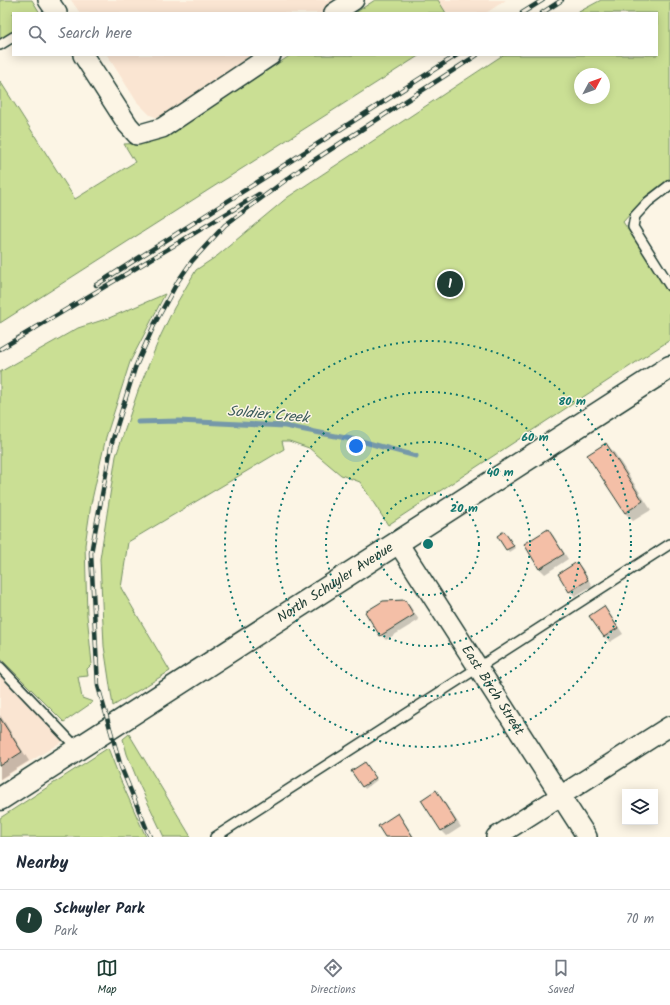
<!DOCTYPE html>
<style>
:root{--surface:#fff;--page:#f6f6f7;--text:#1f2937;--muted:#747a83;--line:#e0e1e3;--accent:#1f3d34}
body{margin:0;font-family:Kalam,sans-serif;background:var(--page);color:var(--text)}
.controls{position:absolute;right:12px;bottom:12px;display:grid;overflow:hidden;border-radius:0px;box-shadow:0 2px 10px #0003}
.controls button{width:36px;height:36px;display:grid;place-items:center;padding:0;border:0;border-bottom:1px solid var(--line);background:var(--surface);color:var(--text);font:20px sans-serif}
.compass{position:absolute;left:574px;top:68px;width:36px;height:36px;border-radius:50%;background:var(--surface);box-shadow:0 2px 10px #0003;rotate:49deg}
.you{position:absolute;left:356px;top:446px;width:14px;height:14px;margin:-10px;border:3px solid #fff;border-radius:50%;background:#1a73e8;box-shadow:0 0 0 6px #1a73e833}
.badge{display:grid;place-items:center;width:26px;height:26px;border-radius:50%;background:var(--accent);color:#fff;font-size:13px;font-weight:700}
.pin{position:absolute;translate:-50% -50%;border:2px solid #fff;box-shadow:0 1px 4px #0006}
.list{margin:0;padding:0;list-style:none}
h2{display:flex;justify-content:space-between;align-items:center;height:52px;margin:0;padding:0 16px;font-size:17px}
h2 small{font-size:13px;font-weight:400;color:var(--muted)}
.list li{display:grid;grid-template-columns:26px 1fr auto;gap:12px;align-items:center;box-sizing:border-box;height:60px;padding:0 16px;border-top:1px solid var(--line)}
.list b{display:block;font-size:15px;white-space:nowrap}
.list p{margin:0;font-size:13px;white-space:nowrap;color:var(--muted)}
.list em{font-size:13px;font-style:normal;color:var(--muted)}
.icon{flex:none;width:22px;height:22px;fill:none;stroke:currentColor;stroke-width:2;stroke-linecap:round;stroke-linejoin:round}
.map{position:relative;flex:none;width:670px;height:837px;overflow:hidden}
.search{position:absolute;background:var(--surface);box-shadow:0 2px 10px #0003;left:12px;right:12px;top:12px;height:44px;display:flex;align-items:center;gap:10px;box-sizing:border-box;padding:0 14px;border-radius:0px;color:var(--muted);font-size:15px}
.sheet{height:112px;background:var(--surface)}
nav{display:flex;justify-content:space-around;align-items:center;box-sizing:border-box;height:56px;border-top:1px solid var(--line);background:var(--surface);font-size:11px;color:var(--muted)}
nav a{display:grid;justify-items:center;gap:2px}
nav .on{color:var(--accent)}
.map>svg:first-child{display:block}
.built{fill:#fae5d2}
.green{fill:#cadf94;stroke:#748e64;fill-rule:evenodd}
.shadow{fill:#0003}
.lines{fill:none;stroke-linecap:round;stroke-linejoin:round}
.stream{stroke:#7498a9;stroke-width:5}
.building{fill:#f4bfa7;stroke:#1f3d34}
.lane-casing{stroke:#1f3d34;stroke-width:12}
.street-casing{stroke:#1f3d34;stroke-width:22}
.secondary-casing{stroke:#1f3d34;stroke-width:25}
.lane{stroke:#fcf5e5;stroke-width:9}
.street{stroke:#fcf5e5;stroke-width:19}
.secondary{stroke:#fcf5e5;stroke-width:22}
.rail-casing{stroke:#1f3d34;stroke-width:4.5}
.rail{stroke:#fcf5e5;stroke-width:3;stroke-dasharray:9;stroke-linecap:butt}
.ring{fill:none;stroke:#0f766e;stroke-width:2;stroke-dasharray:2 4}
.labels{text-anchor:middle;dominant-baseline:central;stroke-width:3;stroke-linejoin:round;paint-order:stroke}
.street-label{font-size:14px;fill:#1f3d34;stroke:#fcf5e5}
.water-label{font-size:15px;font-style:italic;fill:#3b5b5b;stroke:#fcf5e5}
.centre{fill:#0f766e;stroke:#fcf5e5;stroke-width:2}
.ring-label{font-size:12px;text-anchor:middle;font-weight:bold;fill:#0f766e;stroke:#fcf5e5;stroke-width:3;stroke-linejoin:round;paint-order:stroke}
</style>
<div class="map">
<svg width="670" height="837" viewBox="0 0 670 837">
<rect width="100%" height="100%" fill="#fcf5e5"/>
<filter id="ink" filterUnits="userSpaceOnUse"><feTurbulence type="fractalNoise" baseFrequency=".025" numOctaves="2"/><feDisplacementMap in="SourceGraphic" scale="8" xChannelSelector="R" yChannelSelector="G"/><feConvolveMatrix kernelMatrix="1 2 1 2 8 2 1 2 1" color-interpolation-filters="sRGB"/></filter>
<g filter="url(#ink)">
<g class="built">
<polygon points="71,0 342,0 323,13 80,13"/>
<polygon points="438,0 506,0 486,13 446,13"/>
<polygon points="107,55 259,55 165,117 158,118 150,115 137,102"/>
<polygon points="0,675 63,741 0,780"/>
</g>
<g class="green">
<polygon points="0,0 32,0 40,13 13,13 13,32 0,41"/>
<polygon points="375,0 438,0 446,13 355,13"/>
<path d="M601,0H670V178L646,196L623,222L670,293V340L388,525L360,482L341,475L309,448L289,441H282L284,449L128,542L121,588L170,671L113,706L104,646L100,559L116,456L138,391L160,337L174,308L196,270L217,256L288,197L503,55H657V13H577ZM580,74H604V98H580Z"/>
<polygon points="291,55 420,55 0,323 0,81 75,199 135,162 124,144 144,143 163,138"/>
<polygon points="165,294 130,362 106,437 91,504 85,545 87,615 92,664 87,669 88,676 78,677 82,698 93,702 64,722 0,658 0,372 78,328 109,318"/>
<polygon points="129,734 191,837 164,837 139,784 127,754 123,739"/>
<polygon points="108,748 120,779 146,837 0,837 0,818"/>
</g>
<g class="shadow">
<polygon points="606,444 614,452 651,510 633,521 625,513 589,455"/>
<polygon points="548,530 553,535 568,559 545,574 540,569 525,544"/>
<polygon points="506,535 515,548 509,552 498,536"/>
<polygon points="577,563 582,568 592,586 575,596 569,591"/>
<polygon points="405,601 410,606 419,620 386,640 381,635"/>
<polygon points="604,608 609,613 623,634 610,642 605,637 591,616"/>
<polygon points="0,715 29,761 0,779"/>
<polygon points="367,766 377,780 365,789 353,772"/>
<polygon points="436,791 441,797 461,827 447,836 442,831"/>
<polygon points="398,815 403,820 414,837 387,837"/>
</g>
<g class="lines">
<polyline class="stream" points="138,422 178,421 285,426 361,441 416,456"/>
</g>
<g class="building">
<polygon points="606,443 643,501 625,513 587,455"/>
<polygon points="548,529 564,554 539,569 524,544"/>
<polygon points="504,531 514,546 506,550 497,536"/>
<polygon points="577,562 588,580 569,592 558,574"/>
<polygon points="405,600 414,615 380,636 365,612 383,601"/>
<polygon points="604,606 618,628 604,637 589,616"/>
<polygon points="0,718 22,752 0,766"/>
<polygon points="365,762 376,778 362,787 351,771"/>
<polygon points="436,790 456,822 441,831 421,800"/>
<polygon points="398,813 413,837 385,837 378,826"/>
</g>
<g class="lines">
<defs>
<g id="lane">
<polyline points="0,45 13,37"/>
<polyline points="670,185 648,202 635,216 633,227 670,286"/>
<polyline points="0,667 78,749"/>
<polyline points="215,837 670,544"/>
</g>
<g id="street">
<polyline points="48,0 57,13"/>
<polyline points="334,13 354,0"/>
<polyline points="83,55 128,125 137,135 162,128 271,55"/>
<path id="s1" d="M398,543L587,837"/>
<polyline points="496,837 670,726"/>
</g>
<g id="secondary">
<path id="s2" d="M0,799L670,367"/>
</g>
</defs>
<use href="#lane" class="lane-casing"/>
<use href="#street" class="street-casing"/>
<use href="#secondary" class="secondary-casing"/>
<use href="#lane" class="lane"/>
<use href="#street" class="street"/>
<use href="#secondary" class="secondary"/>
<defs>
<g id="rail">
<polyline points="522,13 543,0"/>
<polyline points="542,13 562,0"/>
<polyline points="305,166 477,55"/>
<polyline points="96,285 457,55"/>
<polyline points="0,349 178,243 259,194"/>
<polyline points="150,837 121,767 98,686 91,553 112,442 135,368 155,323 178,281 192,261 225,225 309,163"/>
</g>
</defs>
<use href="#rail" class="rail-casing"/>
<use href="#rail" class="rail"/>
</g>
</g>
<g class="ring">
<circle cx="428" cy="544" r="51"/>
<circle cx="428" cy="544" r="102"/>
<circle cx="428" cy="544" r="152"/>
<circle cx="428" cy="544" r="203"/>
</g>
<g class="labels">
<g class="street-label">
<text stroke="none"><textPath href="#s2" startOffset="399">North Schuyler Avenue</textPath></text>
<text stroke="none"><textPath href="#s1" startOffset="175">East Birch Street</textPath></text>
</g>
<g class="water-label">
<text transform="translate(268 415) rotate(5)">Soldier Creek</text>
</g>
</g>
<circle cx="428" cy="544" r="6" class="centre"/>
<g class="ring-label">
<text x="572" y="405">80 m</text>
<text x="535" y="441">60 m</text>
<text x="500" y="476">40 m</text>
<text x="464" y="512">20 m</text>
</g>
</svg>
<div class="controls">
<button><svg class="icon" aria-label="layers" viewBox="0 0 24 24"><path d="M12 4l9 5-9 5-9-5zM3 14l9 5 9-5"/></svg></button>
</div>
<svg class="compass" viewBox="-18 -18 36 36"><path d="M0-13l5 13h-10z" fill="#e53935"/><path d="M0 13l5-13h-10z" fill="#747a83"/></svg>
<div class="you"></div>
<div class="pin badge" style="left:450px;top:284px">1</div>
<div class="search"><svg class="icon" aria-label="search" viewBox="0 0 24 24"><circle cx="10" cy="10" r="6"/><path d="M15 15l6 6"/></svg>Search here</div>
</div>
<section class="sheet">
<h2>Nearby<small></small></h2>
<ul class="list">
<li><span class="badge">1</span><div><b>Schuyler Park</b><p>Park</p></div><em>70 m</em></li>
</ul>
</section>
<nav>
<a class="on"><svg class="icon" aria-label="map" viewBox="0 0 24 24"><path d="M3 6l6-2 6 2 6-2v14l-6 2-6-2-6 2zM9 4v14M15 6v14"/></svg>Map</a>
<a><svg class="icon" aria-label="directions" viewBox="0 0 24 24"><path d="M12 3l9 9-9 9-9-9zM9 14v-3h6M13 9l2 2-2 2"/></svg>Directions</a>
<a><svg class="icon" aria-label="saved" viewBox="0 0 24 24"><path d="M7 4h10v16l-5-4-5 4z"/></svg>Saved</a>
</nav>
